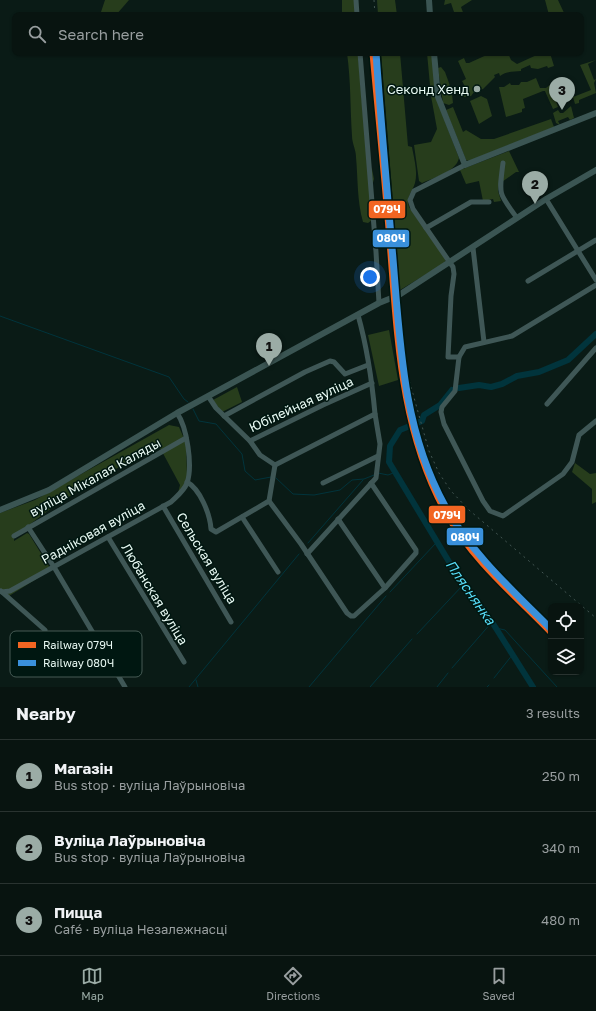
<!DOCTYPE html>
<meta charset="utf-8">
<style>
:root{--surface:#081410;--page:#16211e;--text:#f1f3f6;--muted:#989e9f;--line:#293330;--accent:#9baca6}
body{margin:0;font-family:"Golos Text",sans-serif;background:var(--page);color:var(--text)}
.controls{position:absolute;right:12px;bottom:12px;display:grid;overflow:hidden;border-radius:8px;box-shadow:0 1px 3px #0004}
.controls button{width:36px;height:36px;display:grid;place-items:center;padding:0;border:0;border-bottom:1px solid var(--line);background:var(--surface);color:var(--text);font:20px sans-serif}
.you{position:absolute;left:370px;top:277px;width:14px;height:14px;margin:-10px;border:3px solid #fff;border-radius:50%;background:#1a73e8;box-shadow:0 0 0 6px #1a73e833}
.badge{display:grid;place-items:center;width:26px;height:26px;border-radius:50%;background:var(--accent);color:#111;font-size:13px;font-weight:700}
.pin{position:absolute;translate:-50% -33px;filter:drop-shadow(0 1px 2px #0008)}
.pin::after{content:'';position:absolute;top:21px;width:14px;height:12px;background:inherit;clip-path:polygon(0 0,100% 0,50% 100%)}
.list{margin:0;padding:0;list-style:none}
h2{display:flex;justify-content:space-between;align-items:center;height:52px;margin:0;padding:0 16px;font-size:17px}
h2 small{font-size:13px;font-weight:400;color:var(--muted)}
.list li{display:grid;grid-template-columns:26px 1fr auto;gap:12px;align-items:center;box-sizing:border-box;height:72px;padding:0 16px;border-top:1px solid var(--line)}
.list b{display:block;font-size:15px;white-space:nowrap}
.list p{margin:0;font-size:13px;white-space:nowrap;color:var(--muted)}
.list em{font-size:13px;font-style:normal;color:var(--muted)}
.icon{flex:none;width:22px;height:22px;fill:none;stroke:currentColor;stroke-width:2;stroke-linecap:round;stroke-linejoin:round}
.map{position:relative;flex:none;width:596px;height:687px;overflow:hidden}
.search{position:absolute;background:var(--surface);box-shadow:0 1px 3px #0004;left:12px;right:12px;top:12px;height:44px;display:flex;align-items:center;gap:10px;box-sizing:border-box;padding:0 14px;border-radius:8px;color:var(--muted);font-size:15px}
.sheet{height:268px;background:var(--surface)}
nav{display:flex;justify-content:space-around;align-items:center;box-sizing:border-box;height:56px;border-top:1px solid var(--line);background:var(--surface);font-size:11px;color:var(--muted)}
nav a{display:grid;justify-items:center;gap:2px}
nav .on{color:var(--accent)}
.map>svg:first-child{display:block}
.green{fill:#273d1c}
.lines{fill:none;stroke-linecap:round;stroke-linejoin:round}
.stream{stroke:#01343c;stroke-width:1}
.river{stroke:#01343c;stroke-width:6}
.minor{stroke:#3f5756;stroke-width:5}
.major{stroke:#3b5553;stroke-width:6}
.rail{stroke:#425552;stroke-width:1;stroke-dasharray:2 4;stroke-linecap:butt}
.rail-1-casing{stroke:#001711;stroke-width:10}
.rail-2-casing{stroke:#001711;stroke-width:10}
.rail-1{stroke:#f26522;stroke-width:7}
.rail-2{stroke:#3a90db;stroke-width:7}
.poi-dot{fill:#9baca6;stroke:#001711;stroke-width:1.5}
.labels{text-anchor:middle;dominant-baseline:central;stroke-width:3;stroke-linejoin:round;paint-order:stroke}
.poi-label{font-size:13px;fill:#e9faf4;stroke:#001711;text-anchor:end}
.street-label{font-size:13px;fill:#e9faf4;stroke:#001711}
.water-label{font-size:14px;font-style:italic;fill:#57ddf9;stroke:#001711}
.key{fill:#001711;stroke:#465b55;stroke-width:1}
.key-label{font-size:11px;fill:#e9faf4}
.line-badge{stroke:#001711;stroke-width:1.5}
.badge-label{font-size:11px;text-anchor:middle;font-weight:bold;fill:#fff}
</style>
<div class="map">
<svg width="596" height="687" viewBox="0 0 596 687">
<rect width="100%" height="100%" fill="#0a1b16"/>
<g class="green">
<polygon points="105,0 129,0 116,15 100,15"/>
<polygon points="342,0 354,0 355,15 342,15"/>
<polygon points="377,0 395,0 397,15 378,15"/>
<polygon points="445,0 472,0 461,7 464,15 455,15 451,3 444,5"/>
<polygon points="545,0 558,0 565,15 549,15"/>
<path d="M347,53H358L367,162L372,169L374,179L372,186V220L368,223L363,222C357,201 358,179 356,157C356,150 352,143 352,136C350,107 351,82 347,53Z"/>
<path d="M381,53H400L408,146L412,147C414,158 418,172 415,183C412,193 406,196 409,207L446,260L443,264L400,290Z"/>
<path d="M427,53H432L436,98L459,158C456,172 433,178 422,183L419,181L414,145L431,142L437,129L431,96Z"/>
<path d="M491,53H508L511,60L517,64L541,53H550L554,66L548,68L547,66L538,69L531,68L530,65L521,69V71C514,72 506,71 500,76L499,73L494,75L495,77L483,89L474,92L471,96L464,97L463,95L468,92L462,81L466,79L458,61L464,58L466,63H469Z"/>
<polygon points="596,60 588,64 594,80 596,79 594,83 596,93 579,100 579,103 575,104 573,97 591,90 580,65"/>
<polygon points="441,67 445,72 453,94 452,94 453,103 449,105 443,103 438,68"/>
<polygon points="536,78 540,88 546,88 551,84 559,80 566,97 556,101 558,107 553,109 545,91 543,91 523,99 525,108 522,109 522,112 506,117 499,87 504,87 510,83 511,85 519,85 521,82 527,82"/>
<polygon points="481,96 487,99 492,116 479,124 470,101"/>
<polygon points="571,106 574,118 570,120 568,117 558,121 560,125 556,123 553,113 558,110 560,113 563,113"/>
<polygon points="453,107 463,132 466,130 481,139 494,139 551,119 554,127 469,161 466,160 446,110"/>
<polygon points="509,151 519,172 516,172 499,184 498,191 501,201 494,202 493,199 483,201 479,181 466,184 460,170"/>
<polygon points="389,330 398,380 379,386 368,335"/>
<polygon points="237,387 242,402 222,412 213,400"/>
<polygon points="169,425 179,427 186,443 187,475 187,481 177,497 180,485 158,444 60,502 14,536 14,541 27,533 29,534 50,568 49,571 9,596 0,592 0,513 35,500"/>
<polygon points="575,463 590,474 596,473 596,502 592,504 592,489 572,472"/>
</g>
<g class="lines">
<g class="stream">
<polyline points="0,316 169,377 184,399 188,402"/>
<polyline points="193,409 199,421 216,424 242,454 245,471 255,480 271,477"/>
<polyline points="378,473 388,475 396,472"/>
<polyline points="276,478 293,494 314,495 340,490 352,480 364,479 374,475"/>
<polyline points="308,543 363,480"/>
<polyline points="390,592 436,543"/>
<polyline points="496,628 505,630 557,687"/>
<polyline points="417,634 463,585"/>
<polyline points="452,668 492,622"/>
<polyline points="494,678 513,654"/>
<polyline points="196,680 198,687"/>
<polyline points="189,687 299,554"/>
<polyline points="309,687 386,596"/>
<polyline points="370,687 412,639"/>
<polyline points="437,687 448,673"/>
<polyline points="487,687 489,685"/>
</g>
<g class="river">
<polyline points="459,388 479,385 491,387 502,384 517,376 539,372 568,360 596,334"/>
<polyline points="452,390 440,405 424,415 422,421 400,430 390,446 389,462 463,585 492,622 533,687"/>
</g>
<g class="minor">
<polyline points="356,0 357,15"/>
<polyline points="360,53 376,252 379,303"/>
<path d="M503,163C499,195 498,192 517,218"/>
<polyline points="546,199 596,280"/>
<polyline points="426,228 471,202 489,202"/>
<polyline points="473,248 484,342"/>
<polyline points="528,281 596,240"/>
<polyline points="596,285 512,336 465,347 459,357 455,391 442,407 441,412 444,424 483,501 490,511 503,516 563,474 572,462 579,435 596,421"/>
<path d="M358,315C367,347 372,381 375,414"/>
<polyline points="459,357 448,357 451,296 454,274 453,267 413,209 410,200 414,191 465,165"/>
<polyline points="208,396 216,408 250,441 323,405 372,383"/>
<polyline points="547,404 596,348"/>
<polyline points="224,416 305,372 330,361 334,362 345,374 368,365"/>
<polyline points="250,441 260,455 275,465"/>
<polyline points="275,465 375,414 380,444 376,478 307,554"/>
<path d="M187,482C200,489 210,514 211,529L216,532L269,501L275,465"/>
<polyline points="323,483 378,456"/>
<polyline points="269,501 301,544 347,613 351,616 354,616 385,588 416,553 416,550 371,483"/>
<polyline points="163,506 231,622"/>
<polyline points="242,517 278,572"/>
<polyline points="338,519 385,588"/>
<polyline points="28,527 54,567 125,687"/>
<polyline points="14,536 186,438"/>
<polyline points="108,537 184,662"/>
<polyline points="1,591 45,630"/>
<path d="M2,592L10,591L171,502C177,496 184,491 187,483C193,466 187,427 177,413"/>
</g>
<g class="major">
<polyline points="429,0 430,15"/>
<polyline points="434,53 438,97 465,165 596,113"/>
<polyline points="0,510 49,490 177,413 379,303 399,295 546,199 596,170"/>
</g>
<g class="rail">
<polyline points="374,0 375,15"/>
<polyline points="378,53 406,369 429,451 439,473 451,491 469,510 596,618"/>
</g>
<defs>
<path id="rail-1" d="M373,53C379,120 386,187 391,254C398,343 402,434 447,514C473,560 515,595 551,632"/>
<path id="rail-2" d="M376,53C381,122 387,191 393,259C400,344 403,430 445,506C471,553 513,591 551,629"/>
</defs>
<use href="#rail-1" class="rail-1-casing"/>
<use href="#rail-2" class="rail-2-casing"/>
<use href="#rail-1" class="rail-1"/>
<use href="#rail-2" class="rail-2"/>
</g>
<circle class="poi-dot" cx="477" cy="89" r="4"/>
<g class="labels">
<g class="poi-label">
<text x="469" y="89">Секонд Хенд</text>
</g>
<g class="street-label">
<text transform="translate(301 404) rotate(-25)">Юбілейная вуліца</text>
<text transform="translate(95 477) rotate(-29)">вуліца Мікалая Каляды</text>
<text transform="translate(93 532) rotate(-29)">Радніковая вуліца</text>
<text transform="translate(207 558) rotate(59)">Сельская вуліца</text>
<text transform="translate(155 594) rotate(59)">Любанская вуліца</text>
</g>
<g class="water-label">
<text transform="translate(471 592) rotate(55)">Пляснянка</text>
</g>
</g>
<rect x="10" y="631" width="132" height="46" rx="6" class="key"/>
<rect x="18" y="642" width="18" height="6" fill="#f26522"/>
<rect x="18" y="660" width="18" height="6" fill="#3a90db"/>
<g class="key-label">
<text x="43" y="649">Railway 079Ч</text>
<text x="43" y="667">Railway 080Ч</text>
</g>
<g class="line-badge">
<rect x="368" y="200" width="38" height="19" rx="4" fill="#f26522"/>
<rect x="372" y="229" width="38" height="19" rx="4" fill="#3a90db"/>
<rect x="428" y="505" width="38" height="19" rx="4" fill="#f26522"/>
<rect x="446" y="527" width="38" height="19" rx="4" fill="#3a90db"/>
</g>
<g class="badge-label">
<text x="387" y="213">079Ч</text>
<text x="391" y="242">080Ч</text>
<text x="447" y="519">079Ч</text>
<text x="465" y="541">080Ч</text>
</g>
</svg>
<div class="controls">
<button><svg class="icon" aria-label="locate" viewBox="0 0 24 24"><circle cx="12" cy="12" r="6"/><path d="M12 2v4M12 18v4M2 12h4M18 12h4"/></svg></button>
<button><svg class="icon" aria-label="layers" viewBox="0 0 24 24"><path d="M12 4l9 5-9 5-9-5zM3 14l9 5 9-5"/></svg></button>
</div>
<div class="you"></div>
<div class="pin badge" style="left:269px;top:366px">1</div>
<div class="pin badge" style="left:535px;top:204px">2</div>
<div class="pin badge" style="left:562px;top:110px">3</div>
<div class="search"><svg class="icon" aria-label="search" viewBox="0 0 24 24"><circle cx="10" cy="10" r="6"/><path d="M15 15l6 6"/></svg>Search here</div>
</div>
<section class="sheet">
<h2>Nearby<small>3 results</small></h2>
<ul class="list">
<li><span class="badge">1</span><div><b>Магазін</b><p>Bus stop · вуліца Лаўрыновіча</p></div><em>250 m</em></li>
<li><span class="badge">2</span><div><b>Вуліца Лаўрыновіча</b><p>Bus stop · вуліца Лаўрыновіча</p></div><em>340 m</em></li>
<li><span class="badge">3</span><div><b>Пицца</b><p>Café · вуліца Незалежнасці</p></div><em>480 m</em></li>
</ul>
</section>
<nav>
<a class="on"><svg class="icon" aria-label="map" viewBox="0 0 24 24"><path d="M3 6l6-2 6 2 6-2v14l-6 2-6-2-6 2zM9 4v14M15 6v14"/></svg>Map</a>
<a><svg class="icon" aria-label="directions" viewBox="0 0 24 24"><path d="M12 3l9 9-9 9-9-9zM9 14v-3h6M13 9l2 2-2 2"/></svg>Directions</a>
<a><svg class="icon" aria-label="saved" viewBox="0 0 24 24"><path d="M7 4h10v16l-5-4-5 4z"/></svg>Saved</a>
</nav>
